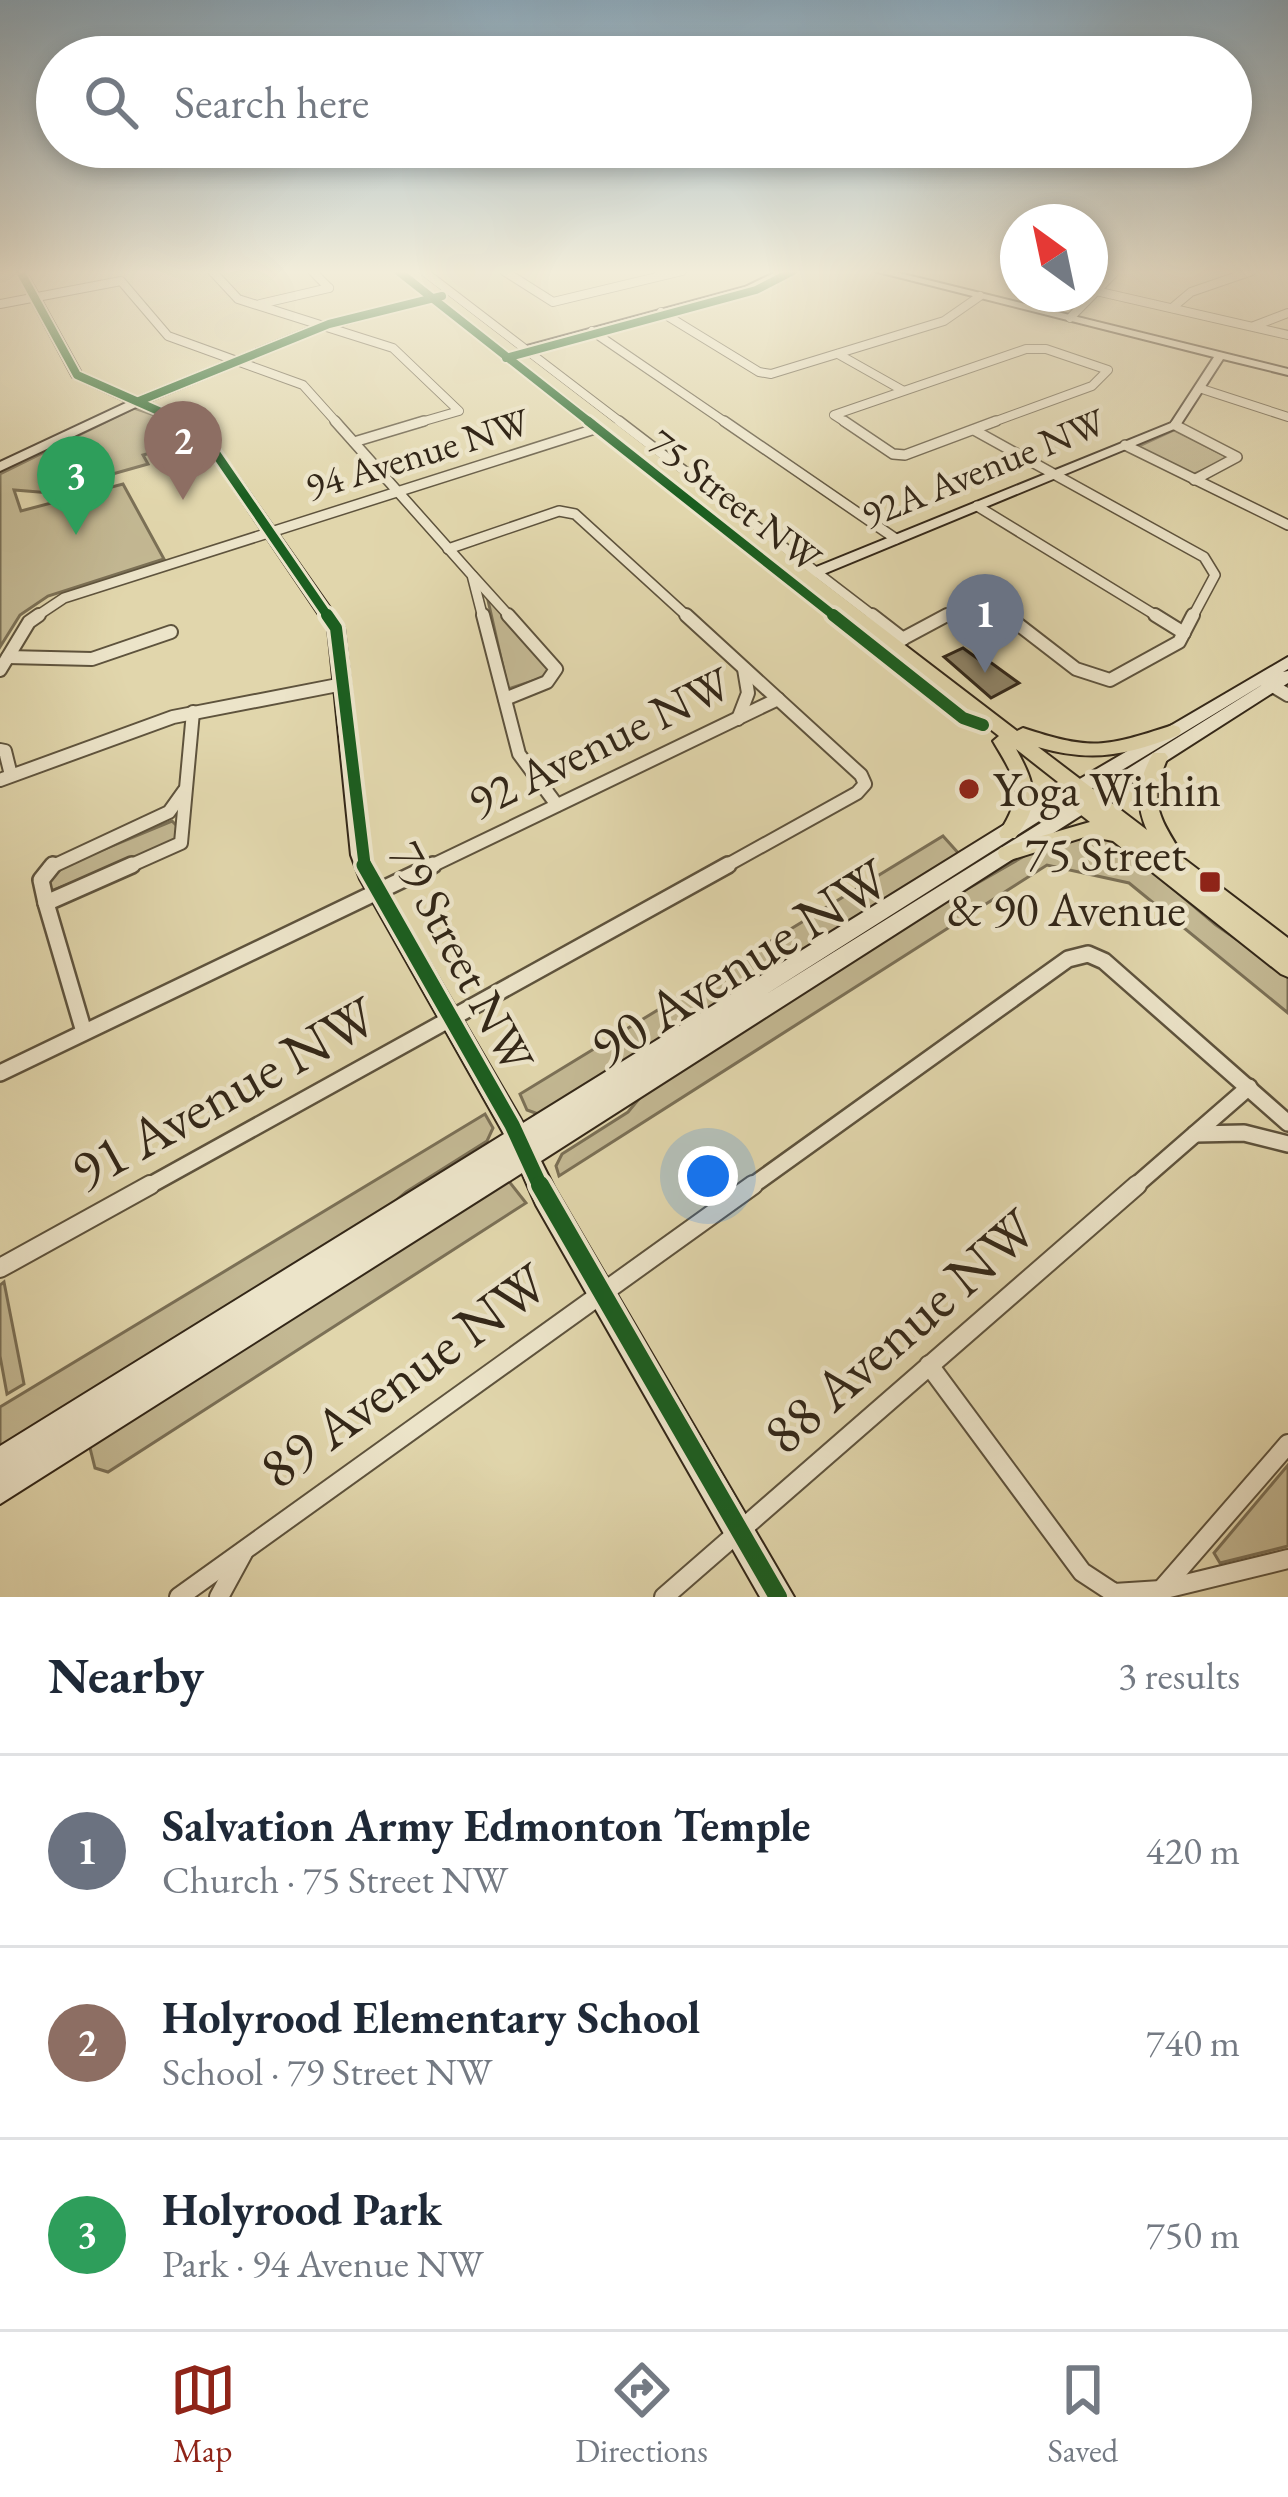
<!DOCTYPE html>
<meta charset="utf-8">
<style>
:root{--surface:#fff;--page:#f2f2f3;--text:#1f2937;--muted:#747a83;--line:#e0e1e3;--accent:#8f2418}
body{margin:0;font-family:"EB Garamond",serif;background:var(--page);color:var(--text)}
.compass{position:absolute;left:1000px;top:204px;width:108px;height:108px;border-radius:50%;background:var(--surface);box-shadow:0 6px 18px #0003;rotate:327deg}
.you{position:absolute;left:708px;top:1176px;width:42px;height:42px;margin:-30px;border:9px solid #fff;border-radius:50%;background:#1a73e8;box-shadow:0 0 0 18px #1a73e833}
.badge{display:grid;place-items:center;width:78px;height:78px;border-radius:50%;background:var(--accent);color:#fff;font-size:39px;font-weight:700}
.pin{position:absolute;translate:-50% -99px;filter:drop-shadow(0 3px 6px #0008)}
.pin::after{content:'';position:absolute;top:63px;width:42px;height:36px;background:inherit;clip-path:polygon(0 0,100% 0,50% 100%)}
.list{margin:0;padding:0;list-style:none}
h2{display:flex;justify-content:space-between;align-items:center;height:156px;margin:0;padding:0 48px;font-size:51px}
h2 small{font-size:39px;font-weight:400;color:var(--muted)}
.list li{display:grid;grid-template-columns:78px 1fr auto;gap:36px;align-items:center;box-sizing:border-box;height:192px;padding:0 48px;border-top:3px solid var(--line)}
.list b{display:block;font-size:45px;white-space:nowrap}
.list p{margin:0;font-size:39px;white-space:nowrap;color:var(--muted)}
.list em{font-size:39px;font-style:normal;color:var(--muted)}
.icon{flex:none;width:66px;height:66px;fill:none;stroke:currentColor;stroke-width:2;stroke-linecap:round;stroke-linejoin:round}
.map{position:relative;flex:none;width:1288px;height:1597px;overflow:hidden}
.search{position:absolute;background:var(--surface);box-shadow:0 6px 18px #0003;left:36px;right:36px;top:36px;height:132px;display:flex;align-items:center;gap:30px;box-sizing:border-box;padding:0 42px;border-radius:66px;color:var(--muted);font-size:45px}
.sheet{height:732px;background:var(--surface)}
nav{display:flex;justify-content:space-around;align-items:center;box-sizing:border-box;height:168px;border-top:3px solid var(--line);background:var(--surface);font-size:33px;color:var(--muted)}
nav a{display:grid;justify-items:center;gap:6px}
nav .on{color:var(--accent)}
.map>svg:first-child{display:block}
.green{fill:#c3b893;stroke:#7b7056;stroke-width:3}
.building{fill:#8d8265;stroke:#332718;stroke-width:3}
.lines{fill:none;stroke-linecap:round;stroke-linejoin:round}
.street-far4-casing{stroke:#5e533d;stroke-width:10}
.street-far3-casing{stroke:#5e533d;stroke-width:12}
.street-far2-casing{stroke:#5e533d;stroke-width:16}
.street-far1-casing{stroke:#5e533d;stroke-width:20}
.street-casing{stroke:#5e533d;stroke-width:22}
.secondary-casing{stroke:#332718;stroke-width:4}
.primary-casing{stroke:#332718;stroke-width:4}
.street-far4{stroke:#ece4c9;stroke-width:8}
.street-far3{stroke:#ece4c9;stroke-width:9}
.street-far2{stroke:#ece4c9;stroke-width:12}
.street-far1{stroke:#ece4c9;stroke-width:15}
.street{stroke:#ece4c9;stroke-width:18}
.secondary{fill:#ece4c9;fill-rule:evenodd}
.primary{fill:#e1d6ac;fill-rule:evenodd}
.cycleway-far4-casing{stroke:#ece4c9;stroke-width:12}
.cycleway-far3-casing{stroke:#ece4c9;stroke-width:15}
.cycleway-far2-casing{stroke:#ece4c9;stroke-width:20}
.cycleway-far1-casing{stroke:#ece4c9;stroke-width:22}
.cycleway-casing{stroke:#ece4c9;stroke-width:26}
.cycleway-far4{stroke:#1b5e20;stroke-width:8}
.cycleway-far3{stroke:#1b5e20;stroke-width:9}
.cycleway-far2{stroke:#1b5e20;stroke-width:12}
.cycleway-far1{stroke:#1b5e20;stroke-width:15}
.cycleway{stroke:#1b5e20;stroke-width:18}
.poi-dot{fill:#8f2418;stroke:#ece4c9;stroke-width:4.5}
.labels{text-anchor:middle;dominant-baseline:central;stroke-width:9;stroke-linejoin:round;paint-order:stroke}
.far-street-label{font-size:39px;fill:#332718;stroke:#ece4c9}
.street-label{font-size:48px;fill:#332718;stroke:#ece4c9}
.poi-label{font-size:48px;fill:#332718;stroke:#ece4c9;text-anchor:start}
.near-street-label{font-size:57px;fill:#332718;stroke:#ece4c9}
</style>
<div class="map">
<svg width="1288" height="1597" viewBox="0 0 1288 1597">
<rect width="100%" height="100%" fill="#e1d6ac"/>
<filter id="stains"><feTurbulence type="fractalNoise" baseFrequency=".00167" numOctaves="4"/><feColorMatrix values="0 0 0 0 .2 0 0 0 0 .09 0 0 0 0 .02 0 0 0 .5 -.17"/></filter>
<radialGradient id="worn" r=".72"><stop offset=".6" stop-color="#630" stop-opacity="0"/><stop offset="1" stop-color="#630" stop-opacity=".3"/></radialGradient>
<g class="green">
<polygon points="134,408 181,424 194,441 143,455 148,464 102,477 96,467 76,473 84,481 51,493 14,490 21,511 123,484 164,559 48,596 20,615 0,647 0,474"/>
<polygon points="1174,430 1230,458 1192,475 1137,447"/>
<polygon points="487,596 549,666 551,675 508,689"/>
<polygon points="172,821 177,826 176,839 169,846 51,891 48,878 56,869"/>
<polygon points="1084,832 1115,840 1216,925 1288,975 1288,1013 1129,883 1047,865 559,1176 556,1166 562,1154 628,1112 648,1088 901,927 1040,847"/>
<polygon points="943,836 960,855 541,1115 527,1110 520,1094"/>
<polygon points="485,1114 493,1128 487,1141 406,1192 371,1222 0,1453 0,1407"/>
<polygon points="504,1175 526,1203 108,1472 95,1468 89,1444"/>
<polygon points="4,1282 24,1384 7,1394 0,1356 0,1285"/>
<polygon points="1288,1465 1288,1546 1220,1563 1214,1553"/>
</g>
<polygon class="building" points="963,648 985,664 990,662 1019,683 991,698 944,657"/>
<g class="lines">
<defs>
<g id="street-far4">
<polyline points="212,271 238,299 393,348 459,411 414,424"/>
<polyline points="312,271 329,288"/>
<polyline points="398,271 592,424"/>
<polyline points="423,271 623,424"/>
<polyline points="504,271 553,302 682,271"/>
<polyline points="1096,291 1288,335"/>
<polyline points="0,304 121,281 168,336 303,385 338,424"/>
<polyline points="260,304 329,288"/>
<polyline points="1172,308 1191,292 1252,271"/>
<polyline points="661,312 759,372 771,374 944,321 980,296"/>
<polyline points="1070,318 1116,271"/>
<polyline points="1254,326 1288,313"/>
<polyline points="592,331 728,424"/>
<polyline points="838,354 902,390"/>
<polyline points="1199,388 1288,417"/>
<polyline points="848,424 834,415 1026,349 1046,349 1108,370 1092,386 988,424"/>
</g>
<g id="street-far3">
<polyline points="335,421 472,575 483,618"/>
<polyline points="588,421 837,618"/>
<polyline points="619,421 876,618"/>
<polyline points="724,421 896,539"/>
<polyline points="844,421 893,454 905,455 996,421"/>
<polyline points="1175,425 1237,457 1194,480"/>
<polyline points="974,430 1204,557 1215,575 1192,618"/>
<polyline points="354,442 424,421"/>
<polyline points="1125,445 1288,525"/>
<polyline points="977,506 1160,618"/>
<polyline points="448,549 559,511 575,514 689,618"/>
<polyline points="473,576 511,618"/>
<polyline points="34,618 64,598 601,427"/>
<polyline points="941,618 978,606 1011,618"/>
</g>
<g id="street-far2">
<polyline points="483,615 519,754 557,805"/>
<polyline points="686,615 861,775 865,784 857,793 722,868"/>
<polyline points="833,615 963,718 983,725"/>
<polyline points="872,615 903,639"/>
<polyline points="1006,615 1076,669 1110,680 1179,642 1193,615"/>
<polyline points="1155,615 1184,633"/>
<polyline points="891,645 947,615"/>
<polyline points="8,657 92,659 171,632"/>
<polyline points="0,670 29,622 39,615"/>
<polyline points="1266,682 1288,695"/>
<polyline points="505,699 547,682 556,669 508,615"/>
<polyline points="738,719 748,693 744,669"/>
<polyline points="0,750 5,751 11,775"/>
<polyline points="0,780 173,717 343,684"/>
<polyline points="49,868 169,812 184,791"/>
<polyline points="125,868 181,843 193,712"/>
<polyline points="427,868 778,699"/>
</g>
<g id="street-far1">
<polyline points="46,903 41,880 53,865"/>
<polyline points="84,1032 46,903 132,865"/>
<polyline points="0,1073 433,865"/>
<polyline points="1195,1134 1244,1133 1288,1144"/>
<polyline points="145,1188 728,865"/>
<polyline points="749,1188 1068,959 1088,954 1104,961 1288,1123"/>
<polyline points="1133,1188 1249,1087"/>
</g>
<g id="street">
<polyline points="0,1268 150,1185"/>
<polyline points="929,1365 1082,1572 1114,1593 1161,1590 1288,1559"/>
<polyline points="1162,1589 1288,1444"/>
<polyline points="179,1597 753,1185"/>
<polyline points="219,1597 243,1553"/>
<polyline points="664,1597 1137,1185"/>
</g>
<g id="secondary">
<path d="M16,271H25L81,373L137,398L314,326L442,293L447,296L322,330L147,402L203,427L344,628L369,855L376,871L523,1123L1054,794L1288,657V669L1283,672L1288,671V683L541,1161L554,1187L794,1597H760L536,1205L522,1173L0,1504V1446L504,1134L360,879L351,855L328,628L195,431L138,406L0,471V462L128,402L73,377ZM1270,680L765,995L1066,804Z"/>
<polygon points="778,271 790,271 751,291 513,354 508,351 745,287"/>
<polygon points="874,271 891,271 1288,369 1288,375 1223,359 1179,427 809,580 799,580 799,574 1171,423 1214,357"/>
</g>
<path id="primary" d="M406,271H416L1017,731L1023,728C1092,751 1105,747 1173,725L1179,727L1181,731L1179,735C1128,755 1092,763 1038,747L1147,830C1134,802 1139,779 1153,753H1165L1168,757C1149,800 1157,814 1180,851L1179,855L1288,938V977L1281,974L1113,841L1088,836L1007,861L1000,858L998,853L1000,848L1090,822L1053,793L1050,788L1058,782L1016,749C1036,785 1041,804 1015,838H1001L999,833C1025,792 1017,781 993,741L999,736Z"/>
</defs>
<use href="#street-far4" class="street-far4-casing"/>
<use href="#street-far3" class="street-far3-casing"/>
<use href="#street-far2" class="street-far2-casing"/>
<use href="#street-far1" class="street-far1-casing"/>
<use href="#street" class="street-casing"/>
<use href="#secondary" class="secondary-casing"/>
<use href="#primary" class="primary-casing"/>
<use href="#street-far4" class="street-far4"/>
<use href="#street-far3" class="street-far3"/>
<use href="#street-far2" class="street-far2"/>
<use href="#street-far1" class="street-far1"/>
<use href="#street" class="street"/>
<use href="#secondary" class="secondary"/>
<use href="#primary" class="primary"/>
<defs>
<g id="cycleway-far4">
<polyline points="20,271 77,375 188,424"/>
<polyline points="398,271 592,424"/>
<polyline points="506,358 756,290 793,271"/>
<polyline points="139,401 329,324 442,296"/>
</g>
<g id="cycleway-far3">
<polyline points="182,421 199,429 329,618"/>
<polyline points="588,421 837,618"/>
</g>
<g id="cycleway-far2">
<polyline points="327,615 336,628 365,868"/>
<polyline points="833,615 963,718 983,725"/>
</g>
<polyline id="cycleway-far1" points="364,865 512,1125 541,1188"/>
<polyline id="cycleway" points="540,1185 778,1597"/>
</defs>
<use href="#cycleway-far4" class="cycleway-far4-casing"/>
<use href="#cycleway-far3" class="cycleway-far3-casing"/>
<use href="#cycleway-far2" class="cycleway-far2-casing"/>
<use href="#cycleway-far1" class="cycleway-far1-casing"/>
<use href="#cycleway" class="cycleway-casing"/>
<use href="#cycleway-far4" class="cycleway-far4"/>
<use href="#cycleway-far3" class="cycleway-far3"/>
<use href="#cycleway-far2" class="cycleway-far2"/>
<use href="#cycleway-far1" class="cycleway-far1"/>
<use href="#cycleway" class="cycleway"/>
</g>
<linearGradient id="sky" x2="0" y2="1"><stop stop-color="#8daabc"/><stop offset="0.55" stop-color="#f2edda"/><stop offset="1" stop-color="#f2edda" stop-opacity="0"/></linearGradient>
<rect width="1288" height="495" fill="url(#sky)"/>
<g class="poi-dot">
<circle cx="969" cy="789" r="12"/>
<rect x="1198" y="870" width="24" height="24" rx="6"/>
</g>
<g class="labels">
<g class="far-street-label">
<text transform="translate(417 454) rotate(-17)">94 Avenue NW</text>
<text transform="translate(983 468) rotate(-22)">92A Avenue NW</text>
<text transform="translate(735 500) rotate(38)">75 Street NW</text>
</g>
<g class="street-label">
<text transform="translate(599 742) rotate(-26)">92 Avenue NW</text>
<text transform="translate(462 956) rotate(62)">79 Street NW</text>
</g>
<g class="poi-label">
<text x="993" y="789">Yoga Within</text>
<text x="1186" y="854" text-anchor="end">75 Street<tspan x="1186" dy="55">&amp; 90 Avenue</tspan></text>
</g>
<g class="near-street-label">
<text transform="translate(739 962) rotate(-32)">90 Avenue NW</text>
<text transform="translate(223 1093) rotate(-29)">91 Avenue NW</text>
<text transform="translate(899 1331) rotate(-41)">88 Avenue NW</text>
<text transform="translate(403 1375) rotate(-36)">89 Avenue NW</text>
</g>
</g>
<rect width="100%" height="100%" filter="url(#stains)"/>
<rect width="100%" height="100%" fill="url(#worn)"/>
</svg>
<svg class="compass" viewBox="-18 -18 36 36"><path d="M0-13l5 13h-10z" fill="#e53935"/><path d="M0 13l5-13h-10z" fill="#747a83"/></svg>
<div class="you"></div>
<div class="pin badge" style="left:985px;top:673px;background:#6b7280">1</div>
<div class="pin badge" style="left:183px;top:500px;background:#8d6e63">2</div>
<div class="pin badge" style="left:76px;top:535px;background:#2e9e5b">3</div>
<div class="search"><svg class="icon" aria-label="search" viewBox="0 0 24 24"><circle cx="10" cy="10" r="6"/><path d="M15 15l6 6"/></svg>Search here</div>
</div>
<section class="sheet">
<h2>Nearby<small>3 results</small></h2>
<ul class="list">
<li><span class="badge" style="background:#6b7280">1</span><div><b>Salvation Army Edmonton Temple</b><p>Church · 75 Street NW</p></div><em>420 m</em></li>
<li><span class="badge" style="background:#8d6e63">2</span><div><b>Holyrood Elementary School</b><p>School · 79 Street NW</p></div><em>740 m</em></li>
<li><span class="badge" style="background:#2e9e5b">3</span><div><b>Holyrood Park</b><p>Park · 94 Avenue NW</p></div><em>750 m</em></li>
</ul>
</section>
<nav>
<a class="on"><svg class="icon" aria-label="map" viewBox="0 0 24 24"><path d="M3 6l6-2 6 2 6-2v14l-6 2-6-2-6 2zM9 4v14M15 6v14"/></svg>Map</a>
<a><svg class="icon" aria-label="directions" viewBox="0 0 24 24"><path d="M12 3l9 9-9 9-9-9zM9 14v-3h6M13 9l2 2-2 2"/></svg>Directions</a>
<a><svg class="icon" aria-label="saved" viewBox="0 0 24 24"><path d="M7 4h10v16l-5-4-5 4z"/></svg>Saved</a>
</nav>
